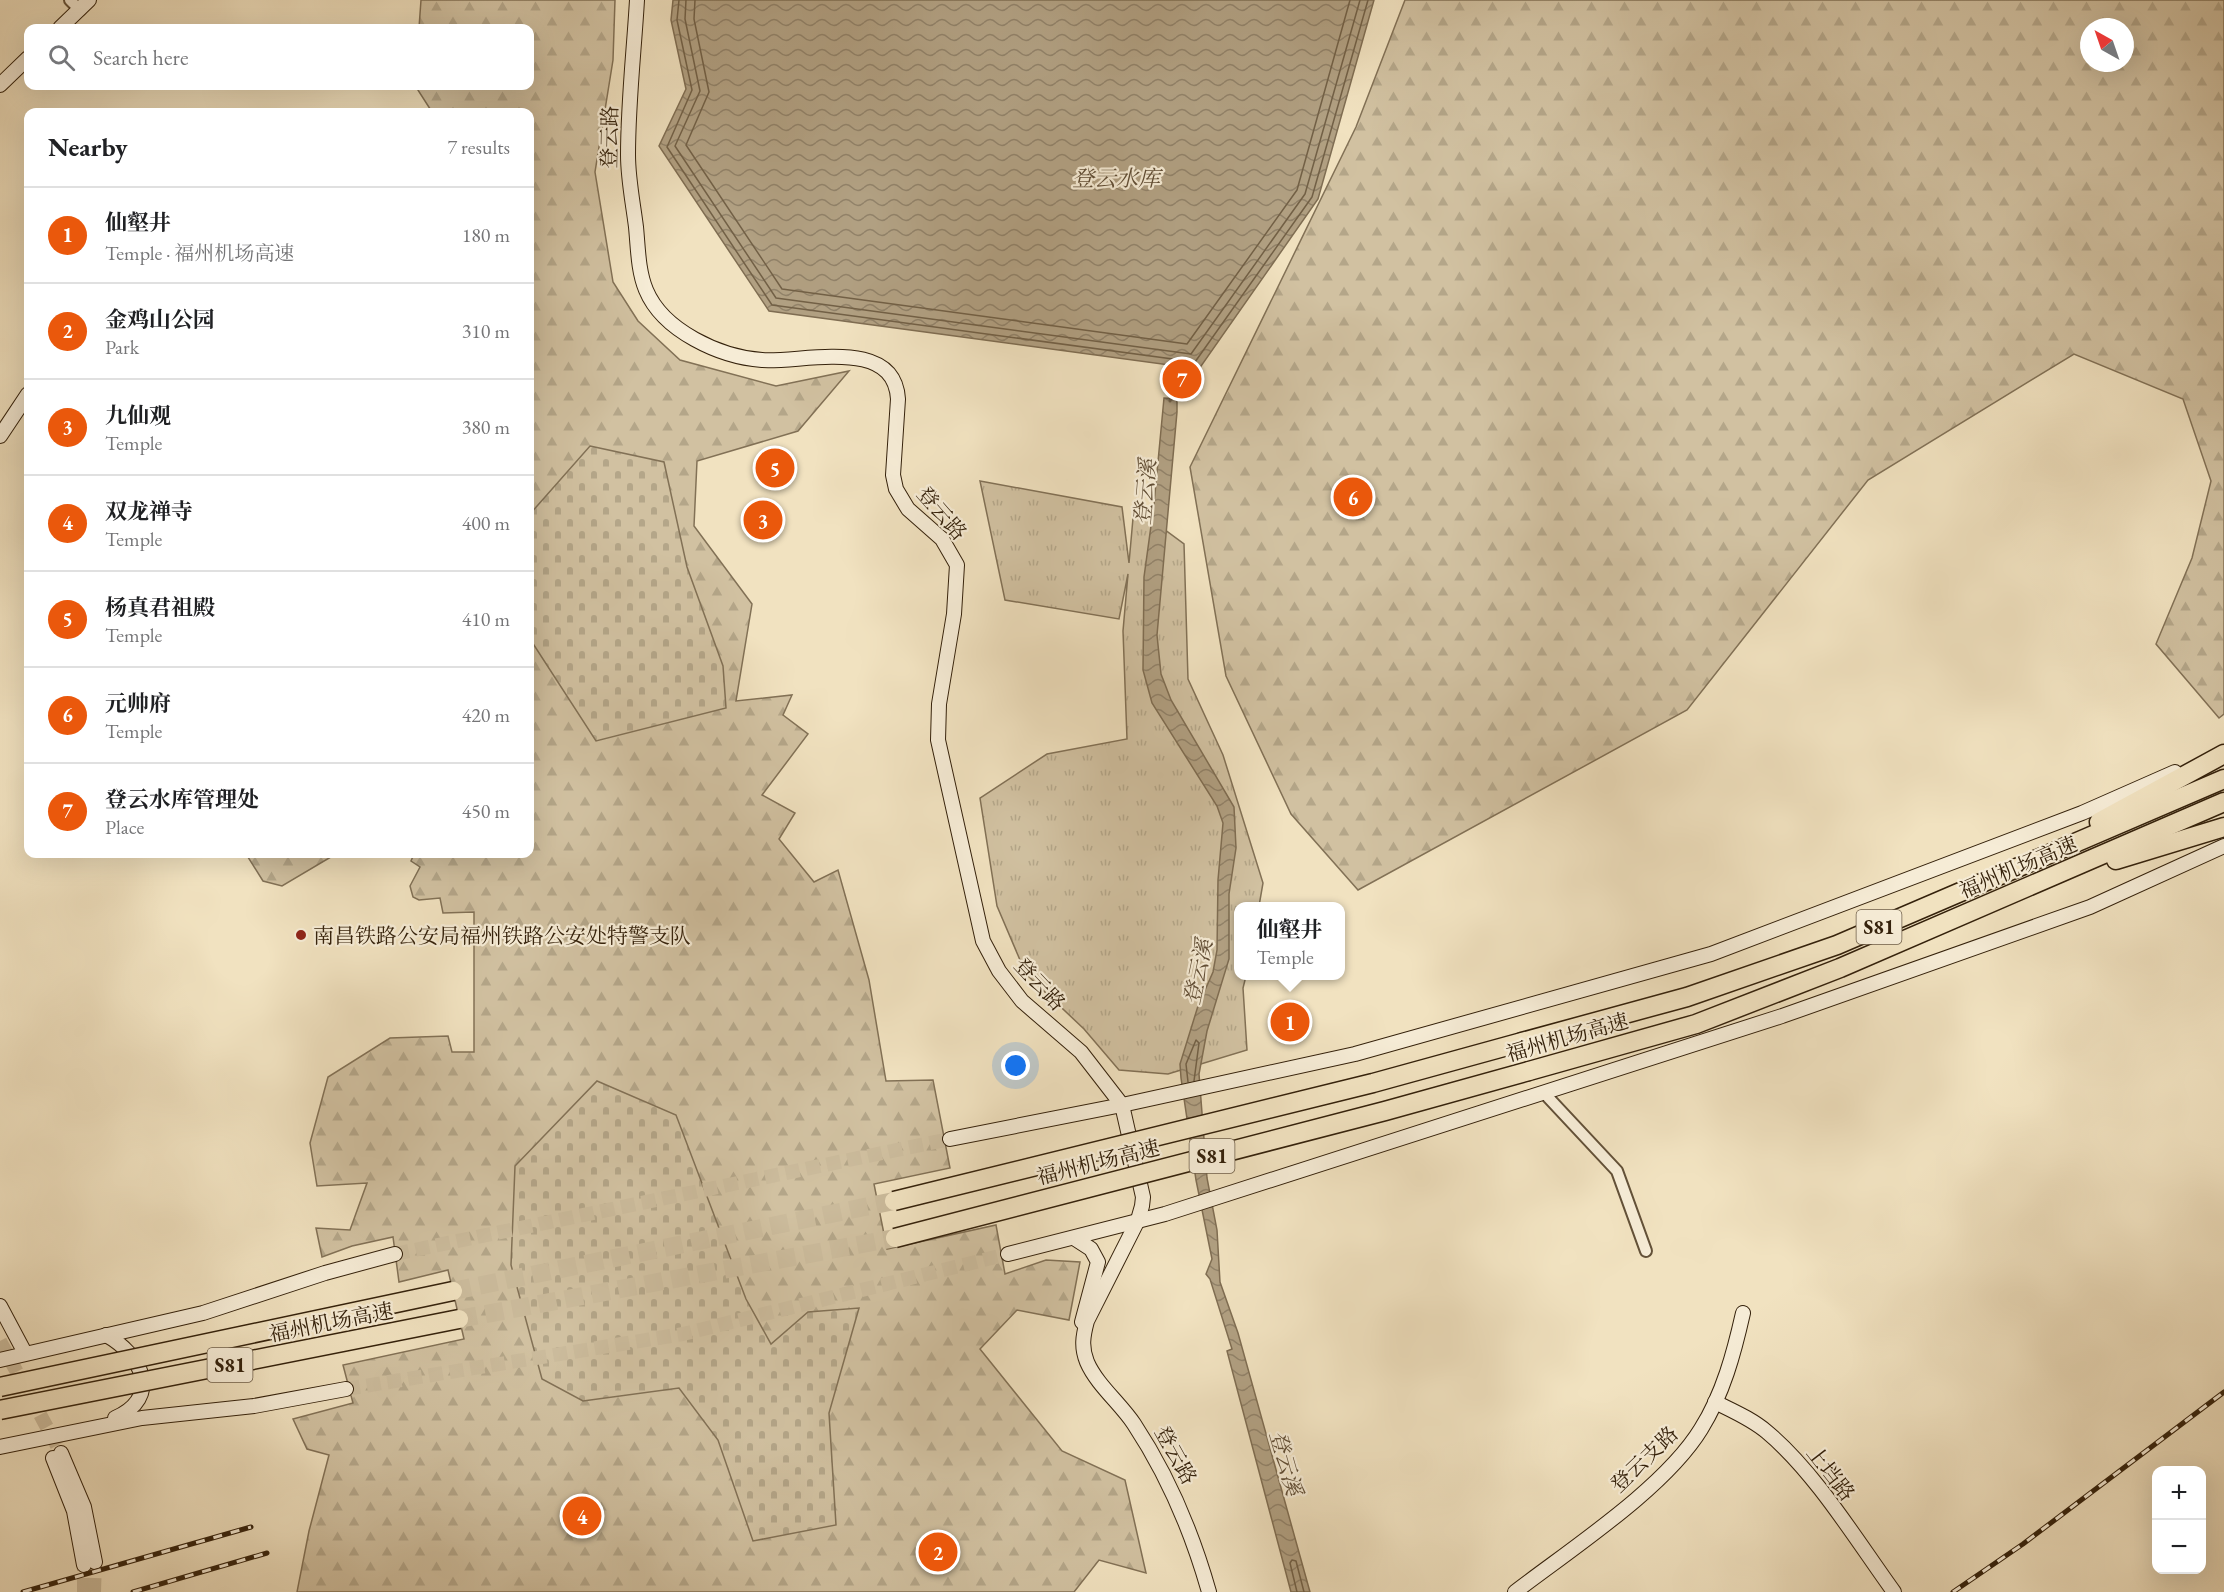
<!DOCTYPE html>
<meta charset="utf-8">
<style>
:root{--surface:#fff;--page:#f6f6f6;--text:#202124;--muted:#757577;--line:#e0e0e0;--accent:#ea580c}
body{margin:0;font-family:"EB Garamond","Noto Serif SC",serif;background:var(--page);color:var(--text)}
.controls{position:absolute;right:18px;bottom:18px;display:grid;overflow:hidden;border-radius:12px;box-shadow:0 6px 24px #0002}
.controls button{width:54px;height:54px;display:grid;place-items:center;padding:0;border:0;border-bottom:2px solid var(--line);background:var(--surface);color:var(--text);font:30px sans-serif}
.compass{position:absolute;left:2080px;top:18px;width:54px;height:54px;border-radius:50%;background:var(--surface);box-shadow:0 6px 24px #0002;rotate:320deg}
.you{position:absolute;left:1016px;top:1066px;width:21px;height:21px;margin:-15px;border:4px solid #fff;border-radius:50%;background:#1a73e8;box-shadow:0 0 0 9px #1a73e833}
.badge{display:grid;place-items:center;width:39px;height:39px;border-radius:50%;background:var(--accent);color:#fff;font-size:20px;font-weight:700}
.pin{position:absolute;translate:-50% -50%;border:3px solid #fff;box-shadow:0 2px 6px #0006}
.popup{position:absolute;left:1234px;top:902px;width:111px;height:78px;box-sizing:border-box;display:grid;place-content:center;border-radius:12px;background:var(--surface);filter:drop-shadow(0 2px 4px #0005);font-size:20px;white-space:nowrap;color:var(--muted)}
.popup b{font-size:22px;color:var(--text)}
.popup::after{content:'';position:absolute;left:50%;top:100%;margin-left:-12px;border:12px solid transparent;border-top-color:var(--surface)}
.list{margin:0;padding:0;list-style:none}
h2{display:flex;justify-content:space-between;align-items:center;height:78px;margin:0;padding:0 24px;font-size:26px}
h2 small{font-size:20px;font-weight:400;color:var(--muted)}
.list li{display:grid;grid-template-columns:39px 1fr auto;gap:18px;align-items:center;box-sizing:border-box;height:96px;padding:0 24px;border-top:2px solid var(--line)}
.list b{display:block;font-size:22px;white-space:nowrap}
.list p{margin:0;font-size:20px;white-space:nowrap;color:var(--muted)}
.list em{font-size:20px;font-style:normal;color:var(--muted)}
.icon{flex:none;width:33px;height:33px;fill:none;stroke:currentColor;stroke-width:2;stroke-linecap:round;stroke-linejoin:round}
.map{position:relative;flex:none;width:2224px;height:1592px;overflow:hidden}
.search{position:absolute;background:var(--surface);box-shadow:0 6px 24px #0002;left:24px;top:24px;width:510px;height:66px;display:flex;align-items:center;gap:15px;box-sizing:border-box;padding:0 21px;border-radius:12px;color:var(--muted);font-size:22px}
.panel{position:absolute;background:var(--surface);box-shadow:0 6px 24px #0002;left:24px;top:108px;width:510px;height:750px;border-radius:12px}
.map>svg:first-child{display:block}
.grass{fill:url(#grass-tufts);stroke:#827156;stroke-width:1.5}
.forest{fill:url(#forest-firs);stroke:#827156;stroke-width:1.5;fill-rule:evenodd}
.cemetery{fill:url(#cemetery-stones);stroke:#827156;stroke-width:1.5}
.water{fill:url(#water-waves);stroke:#7f6d52;stroke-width:1.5}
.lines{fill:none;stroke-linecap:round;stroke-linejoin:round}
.shore{stroke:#726046;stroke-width:1.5}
.stream{stroke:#7f6d52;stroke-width:3}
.secondary-tunnel{stroke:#cbbb9c;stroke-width:14;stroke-dasharray:14 7;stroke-linecap:butt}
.highway-tunnel{stroke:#cbbb9c;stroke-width:18;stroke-dasharray:18 9;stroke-linecap:butt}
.street-casing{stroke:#635138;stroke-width:14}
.secondary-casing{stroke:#34210b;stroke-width:16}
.highway-casing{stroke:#34210b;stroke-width:21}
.street{stroke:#f6ecd6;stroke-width:10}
.secondary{stroke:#f6ecd6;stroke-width:14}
.highway{stroke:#f1e2c0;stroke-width:18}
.rail-casing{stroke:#34210b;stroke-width:5}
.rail{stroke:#f6ecd6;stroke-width:3;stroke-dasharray:9;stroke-linecap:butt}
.highway-bridge-casing{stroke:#34210b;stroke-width:21;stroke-linecap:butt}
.highway-bridge{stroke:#f1e2c0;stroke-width:18}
.poi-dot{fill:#8f2418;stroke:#f6ecd6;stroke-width:2}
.labels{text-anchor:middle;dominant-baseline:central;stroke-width:4.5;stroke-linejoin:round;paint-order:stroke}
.shield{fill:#f6ecd6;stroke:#6e5e48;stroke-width:1.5}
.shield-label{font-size:20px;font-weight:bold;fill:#34210b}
.street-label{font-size:21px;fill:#34210b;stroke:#f6ecd6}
.poi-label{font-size:21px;fill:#34210b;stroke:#f6ecd6;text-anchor:start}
.water-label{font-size:22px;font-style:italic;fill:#604d35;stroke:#f6ecd6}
</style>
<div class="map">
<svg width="2224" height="1592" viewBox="0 0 2224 1592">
<defs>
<pattern id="grass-tufts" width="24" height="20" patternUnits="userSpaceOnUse" patternTransform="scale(1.5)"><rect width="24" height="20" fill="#d1c1a1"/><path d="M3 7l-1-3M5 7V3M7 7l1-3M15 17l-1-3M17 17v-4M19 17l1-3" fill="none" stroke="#b4a689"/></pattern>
<pattern id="forest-firs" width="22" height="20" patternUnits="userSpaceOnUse" patternTransform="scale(1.5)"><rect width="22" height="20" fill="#d1c1a1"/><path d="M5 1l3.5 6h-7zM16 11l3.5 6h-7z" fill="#b4a689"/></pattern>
<pattern id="cemetery-stones" width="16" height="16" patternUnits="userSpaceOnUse" patternTransform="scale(1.5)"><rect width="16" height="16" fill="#d1c1a1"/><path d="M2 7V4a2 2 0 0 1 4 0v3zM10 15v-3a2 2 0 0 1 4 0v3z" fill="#b4a689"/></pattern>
<pattern id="water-waves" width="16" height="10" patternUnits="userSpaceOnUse" patternTransform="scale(1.5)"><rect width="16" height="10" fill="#b1a082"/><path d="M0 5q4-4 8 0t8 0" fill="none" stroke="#918269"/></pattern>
</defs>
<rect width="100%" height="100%" fill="#f1e2c0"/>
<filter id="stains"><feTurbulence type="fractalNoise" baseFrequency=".00333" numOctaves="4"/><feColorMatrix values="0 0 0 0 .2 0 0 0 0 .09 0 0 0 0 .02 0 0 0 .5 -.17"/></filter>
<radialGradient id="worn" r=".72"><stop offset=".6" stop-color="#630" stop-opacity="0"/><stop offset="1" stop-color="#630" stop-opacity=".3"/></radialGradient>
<polygon class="grass" points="980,481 1122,507 1129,563 1134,507 1184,544 1188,679 1223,755 1263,883 1259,906 1239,906 1239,976 1246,976 1243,988 1247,1050 1168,1074 1119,1070 1084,1029 1026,974 997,906 980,798 1047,754 1127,739 1123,631 1128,574 1119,619 1005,600"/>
<g class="forest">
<polygon points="421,0 615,0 613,60 595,172 613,282 638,321 680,360 776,386 849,371 798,431 697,461 694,526 752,604 736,701 792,695 783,715 808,734 762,795 795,813 779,839 814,882 838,870 869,980 886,1081 933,1080 950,1168 874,1184 887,1249 996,1225 1005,1274 1046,1260 1080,1262 1069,1320 1017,1310 980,1349 1062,1451 1125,1480 1146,1573 1099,1560 1074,1592 297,1592 309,1531 329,1455 307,1449 293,1419 353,1403 343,1365 464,1339 448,1270 399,1282 393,1237 352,1246 322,1257 316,1228 350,1230 367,1183 317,1186 310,1143 328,1077 390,1038 448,1036 452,1052 474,1052 474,912 443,913 440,898 419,900 413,897 410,886 420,867 411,861 414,854 530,854 530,112 432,112 416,87 530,86 530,28 419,28"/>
<path d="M1405,0H2224V714L2219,718L2156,644L2192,558L2211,481L2183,399L2074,354L1868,480L1687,710L1358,890L1291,814L1226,676L1190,467L1356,127ZM2089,27H2125V63H2089Z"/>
<polygon points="246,854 336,854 282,886 263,881"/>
</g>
<g class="cemetery">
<polygon points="590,446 664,462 687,567 723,666 726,708 596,741 530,639 530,514"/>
<polygon points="597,1081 676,1115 746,1299 771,1344 808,1312 859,1308 829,1413 836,1525 753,1541 718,1440 679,1388 583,1401 542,1379 511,1265 515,1166"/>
</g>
<g class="water">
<polygon points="673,0 1374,0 1318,199 1199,369 769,311 659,146 686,89 671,20"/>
<polygon points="1164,398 1177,399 1177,412 1157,635 1161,674 1171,700 1234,807 1236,848 1229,894 1229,959 1207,1031 1199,1074 1207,1178 1217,1230 1220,1282 1238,1333 1310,1592 1291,1592 1227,1351 1232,1349 1210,1279 1206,1274 1212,1259 1196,1180 1181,1078 1180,1064 1198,1006 1213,972 1217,950 1218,880 1223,823 1217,806 1152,703 1143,670 1144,577 1154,504"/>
</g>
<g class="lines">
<g class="shore">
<polyline points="679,0 677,20 692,90 667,147 772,305 1195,362 1312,197 1368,0"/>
<polyline points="686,0 685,19 700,91 675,146 776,298 1191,354 1305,194 1360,0"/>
<polyline points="695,0 694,19 709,92 686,145 782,289 1187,344 1297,190 1350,0"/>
<polyline points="1188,1082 1186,1064 1196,1040 1199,1043 1194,1081"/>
<polyline points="1297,1592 1290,1563 1292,1560 1296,1561 1304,1592"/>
</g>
<polyline class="stream" points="1170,401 1178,365"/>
<g class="secondary-tunnel">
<polyline points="395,1254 950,1139"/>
<polyline points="0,1341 61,1453"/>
<polyline points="346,1389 683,1334 1008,1254"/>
<polyline points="84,1592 84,1565"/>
<polyline points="94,1592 95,1562"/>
</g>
<g class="highway-tunnel">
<polyline points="453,1291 894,1201"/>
<polyline points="459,1319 895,1238"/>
</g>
<defs>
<g id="street">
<polyline points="70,0 80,10"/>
<polyline points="1545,1094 1617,1171 1646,1251"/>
</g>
<g id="secondary">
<path d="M637,0C634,51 628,103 628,155C628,179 633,203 636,227C638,247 638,271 646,290C663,331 720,357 762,360C803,363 894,336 898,399L893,475L896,489L908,509L942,539L957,565L954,614L939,704L938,740L983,941L999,971L1022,1001L1081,1052L1122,1105L1143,1197L1142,1206L1138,1220L1087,1321C1083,1336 1081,1347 1087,1362C1097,1385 1120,1403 1134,1424C1169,1477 1192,1532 1209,1592"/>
<polyline points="60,28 89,0"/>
<polyline points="0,85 28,58"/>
<polyline points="0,436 28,394"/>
<polyline points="950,1139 1122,1105 1355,1054 1711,954 2082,813 2175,772"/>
<polyline points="1074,1238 1091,1249 1098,1262 1082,1322"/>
<polyline points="1008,1254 1165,1214 1782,1016 2090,907 2224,846"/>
<polyline points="0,1306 25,1353"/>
<path d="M106,1335C142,1355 162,1397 115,1418"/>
<polyline points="0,1360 203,1313 325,1273 395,1254"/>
<path d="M1715,1402C1733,1411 1752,1419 1767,1432C1815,1472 1857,1541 1894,1592"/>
<polyline points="0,1447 142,1418 254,1406 346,1389"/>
<polyline points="61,1453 84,1507 95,1562"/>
<polyline points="53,1458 74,1511 84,1565"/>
<path d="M1515,1592C1571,1549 1665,1488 1701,1429C1723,1394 1734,1353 1743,1313"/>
</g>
<g id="highway">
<polyline points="2099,822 2224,754"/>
<polyline points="2116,860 2224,827"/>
<polyline points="1522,1042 1687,997 1837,945 2224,779"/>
<polyline points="1529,1071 1696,1024 1840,968 2224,802"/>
</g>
</defs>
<use href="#street" class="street-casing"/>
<use href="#secondary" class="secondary-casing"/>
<use href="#highway" class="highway-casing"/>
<use href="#street" class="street"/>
<use href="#secondary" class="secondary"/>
<use href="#highway" class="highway"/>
<defs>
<g id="rail">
<polyline points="23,1592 251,1527"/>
<polyline points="133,1592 267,1553"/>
<polyline points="1953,1592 2023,1544 2224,1392"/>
</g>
</defs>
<use href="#rail" class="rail-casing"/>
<use href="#rail" class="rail"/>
<defs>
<g id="highway-bridge">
<polyline points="894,1201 1373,1083 1522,1042"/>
<polyline points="895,1238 1385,1111 1529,1071"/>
<polyline points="0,1387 453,1291"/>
<polyline points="0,1410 459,1319"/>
</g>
</defs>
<use href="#highway-bridge" class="highway-bridge-casing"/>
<use href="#highway-bridge" class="highway-bridge"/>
</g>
<circle class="poi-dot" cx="301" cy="935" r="6"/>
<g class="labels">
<g class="shield">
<rect x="1856.5" y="910" width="45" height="34" rx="4.5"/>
<rect x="1189.5" y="1139" width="45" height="34" rx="4.5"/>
<rect x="207.5" y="1348" width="45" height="34" rx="4.5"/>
</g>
<g class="shield-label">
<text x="1879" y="927">S81</text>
<text x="1212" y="1156">S81</text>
<text x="230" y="1365">S81</text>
</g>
<g class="street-label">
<text transform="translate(609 137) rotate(-89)">登云路</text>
<text transform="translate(942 513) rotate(49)">登云路</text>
<text transform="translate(2018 867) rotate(-23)">福州机场高速</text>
<text transform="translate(1040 984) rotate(47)">登云路</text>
<text transform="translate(1567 1037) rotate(-16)">福州机场高速</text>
<text transform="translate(1098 1162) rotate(-14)">福州机场高速</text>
<text transform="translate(331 1322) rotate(-11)">福州机场高速</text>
<text transform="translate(1176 1455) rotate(61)">登云路</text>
<text transform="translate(1644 1459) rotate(-44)">登云支路</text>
<text transform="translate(1831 1473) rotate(52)">上垱路</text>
</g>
<g class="poi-label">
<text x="313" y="935">南昌铁路公安局福州铁路公安处特警支队</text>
</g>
<g class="water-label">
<text x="1116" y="178">登云水库</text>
<text transform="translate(1145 492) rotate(-85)">登云溪</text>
<text transform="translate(1198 972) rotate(-78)">登云溪</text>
<text transform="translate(1286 1463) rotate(74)">登云溪</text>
</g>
</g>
<rect width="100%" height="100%" filter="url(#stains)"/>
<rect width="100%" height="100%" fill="url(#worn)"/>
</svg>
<div class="controls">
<button>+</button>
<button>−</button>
</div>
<svg class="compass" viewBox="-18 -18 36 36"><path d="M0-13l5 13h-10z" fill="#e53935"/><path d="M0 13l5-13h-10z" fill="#757577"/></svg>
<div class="you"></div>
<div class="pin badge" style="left:1290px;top:1022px">1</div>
<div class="popup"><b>仙壑井</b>Temple</div>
<div class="pin badge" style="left:938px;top:1552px">2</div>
<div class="pin badge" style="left:763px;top:520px">3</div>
<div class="pin badge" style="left:582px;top:1516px">4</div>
<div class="pin badge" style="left:775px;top:468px">5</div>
<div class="pin badge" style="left:1353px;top:497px">6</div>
<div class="pin badge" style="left:1182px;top:379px">7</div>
<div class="search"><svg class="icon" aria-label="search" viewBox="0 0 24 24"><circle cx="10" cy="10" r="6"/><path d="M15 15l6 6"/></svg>Search here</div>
<section class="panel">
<h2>Nearby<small>7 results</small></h2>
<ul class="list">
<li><span class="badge">1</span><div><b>仙壑井</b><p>Temple · 福州机场高速</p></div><em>180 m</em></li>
<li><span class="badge">2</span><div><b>金鸡山公园</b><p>Park</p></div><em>310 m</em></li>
<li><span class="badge">3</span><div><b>九仙观</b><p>Temple</p></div><em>380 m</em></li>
<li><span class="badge">4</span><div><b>双龙禅寺</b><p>Temple</p></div><em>400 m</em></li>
<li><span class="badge">5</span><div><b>杨真君祖殿</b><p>Temple</p></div><em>410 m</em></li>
<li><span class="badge">6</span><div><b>元帅府</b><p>Temple</p></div><em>420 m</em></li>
<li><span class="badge">7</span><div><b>登云水库管理处</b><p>Place</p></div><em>450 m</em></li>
</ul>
</section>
</div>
